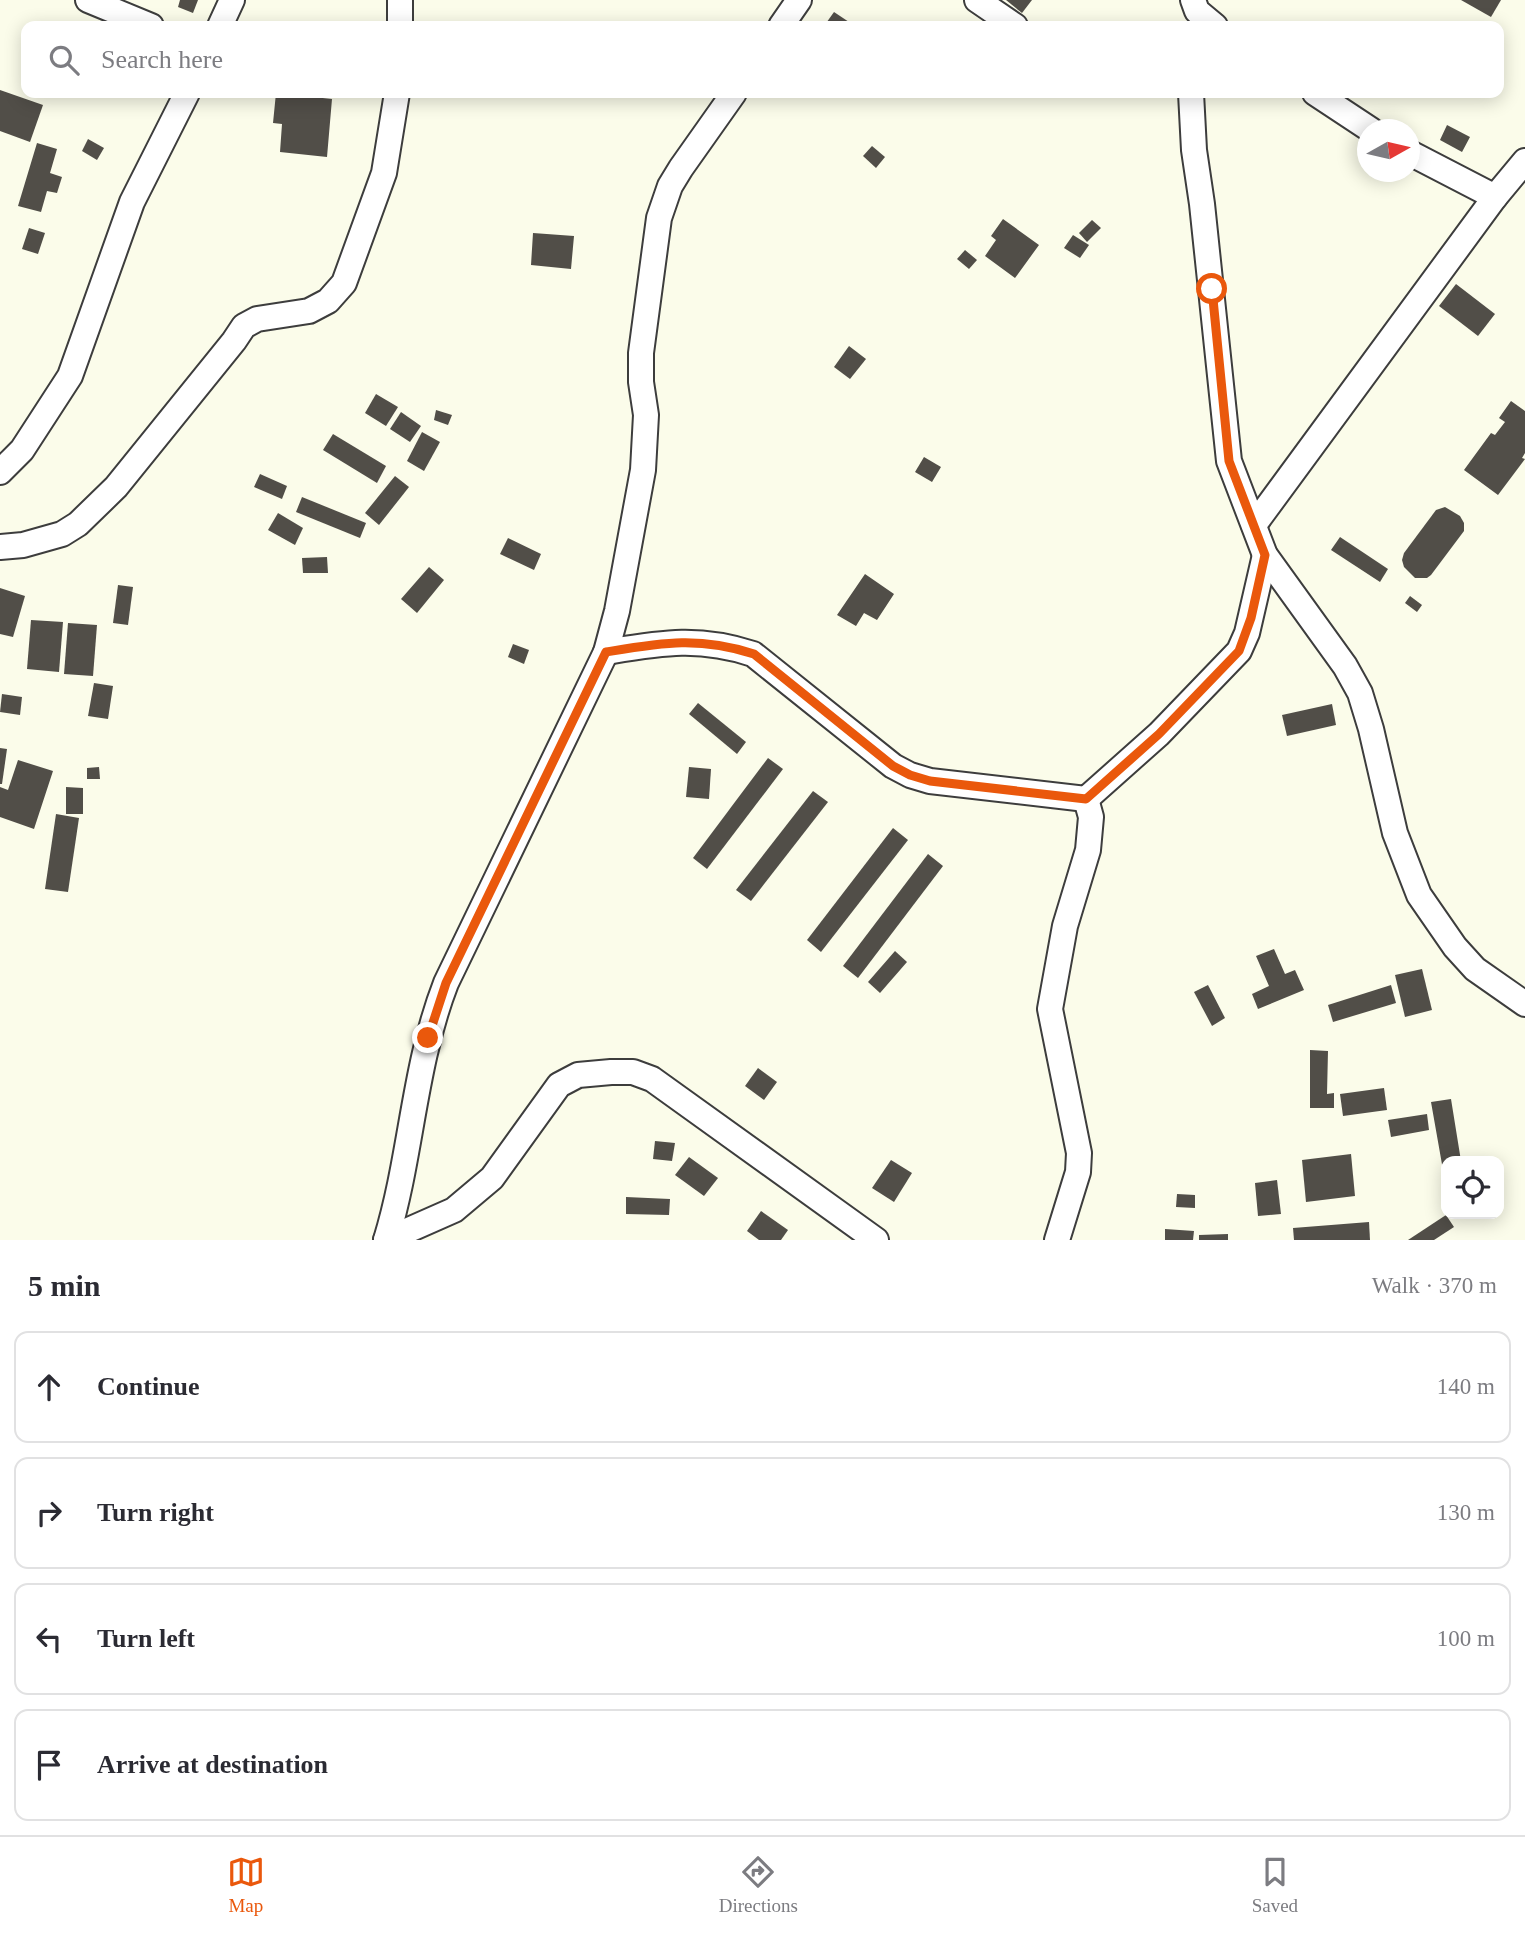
<!DOCTYPE html>
<meta charset="utf-8">
<style>
:root{--surface:#fff;--page:#f2f2f3;--text:#2b2b33;--muted:#7c7c81;--line:#e1e1e2;--accent:#ea580c}
body{margin:0;font-family:"Times New Roman",serif;background:var(--page);color:var(--text)}
.controls{position:absolute;right:21px;bottom:21px;display:grid;overflow:hidden;border-radius:14px;box-shadow:0 4px 18px #0003}
.controls button{width:63px;height:63px;display:grid;place-items:center;padding:0;border:0;border-bottom:2px solid var(--line);background:var(--surface);color:var(--text);font:35px sans-serif}
.compass{position:absolute;left:1357px;top:119px;width:63px;height:63px;border-radius:50%;background:var(--surface);box-shadow:0 4px 18px #0003;rotate:82deg}
.stop{position:absolute;width:21px;height:21px;margin:-16px;border:5px solid #ea580c;border-radius:50%;background:#fff}
.stop.end{background:#ea580c;border-color:#fff;box-shadow:0 2px 7px #0008}
.list{margin:0;padding:0;list-style:none}
h2{display:flex;justify-content:space-between;align-items:center;height:91px;margin:0;padding:0 28px;font-size:30px}
h2 small{font-size:23px;font-weight:400;color:var(--muted)}
.list li{display:grid;grid-template-columns:46px 1fr auto;gap:21px;align-items:center;box-sizing:border-box;height:112px;margin:0 14px 14px;padding:0 14px;border:2px solid var(--line);border-radius:14px}
.list b{display:block;font-size:26px;white-space:nowrap}
.list em{font-size:23px;font-style:normal;color:var(--muted)}
.icon{flex:none;width:38px;height:38px;fill:none;stroke:currentColor;stroke-width:2;stroke-linecap:round;stroke-linejoin:round}
.map{position:relative;flex:none;width:1525px;height:1240px;overflow:hidden}
.search{position:absolute;background:var(--surface);box-shadow:0 4px 18px #0003;left:21px;right:21px;top:21px;height:77px;display:flex;align-items:center;gap:18px;box-sizing:border-box;padding:0 24px;border-radius:14px;color:var(--muted);font-size:26px}
.sheet{height:595px;background:var(--surface)}
nav{display:flex;justify-content:space-around;align-items:center;box-sizing:border-box;height:98px;border-top:2px solid var(--line);background:var(--surface);font-size:19px;color:var(--muted)}
nav a{display:grid;justify-items:center;gap:4px}
nav .on{color:var(--accent)}
.map>svg:first-child{display:block}
.building{fill:#514e48}
.lines{fill:none;stroke-linecap:round;stroke-linejoin:round}
.street-casing{stroke:#3d3d3d;stroke-width:28}
.street{stroke:#fff;stroke-width:24}
.route{stroke:#ea580c;stroke-width:9}
</style>
<div class="map">
<svg width="1525" height="1240" viewBox="0 0 1525 1240">
<rect width="100%" height="100%" fill="#fbfcea"/>
<g class="building">
<polygon points="180,0 198,0 193,13 178,7"/>
<polygon points="1006,0 1032,0 1022,13"/>
<polygon points="1461,0 1501,0 1491,17"/>
<polygon points="834,12 855,26 824,26"/>
<polygon points="0,90 43,105 30,142 0,131"/>
<polygon points="276,93 332,99 327,157 280,152 282,124 273,123"/>
<polygon points="1447,125 1470,137 1462,152 1440,140"/>
<polygon points="88,139 104,148 97,160 82,151"/>
<polygon points="37,143 57,149 50,173 62,177 57,193 47,191 41,212 18,206"/>
<polygon points="872,146 885,157 876,168 863,156"/>
<polygon points="1003,219 1039,245 1015,278 985,256 996,240 991,236"/>
<polygon points="1092,220 1101,228 1087,242 1079,233"/>
<polygon points="29,228 45,233 38,254 22,249"/>
<polygon points="533,233 574,236 571,269 531,265"/>
<polygon points="1073,235 1089,245 1080,258 1064,248"/>
<polygon points="965,250 977,260 969,269 957,259"/>
<polygon points="1456,284 1495,314 1478,336 1439,306"/>
<polygon points="849,346 866,359 850,379 834,367"/>
<polygon points="376,394 398,407 386,426 365,413"/>
<polygon points="1511,401 1525,411 1525,453 1522,458 1525,459 1498,495 1464,470 1491,433 1495,435 1505,422 1499,418"/>
<polygon points="436,410 452,415 448,425 434,420"/>
<polygon points="401,412 421,426 410,442 390,429"/>
<polygon points="422,432 440,442 424,471 407,461"/>
<polygon points="333,434 386,466 377,483 323,450"/>
<polygon points="924,457 941,467 932,482 915,472"/>
<polygon points="260,474 287,486 282,499 254,487"/>
<polygon points="395,476 409,487 379,525 365,513"/>
<polygon points="302,497 366,523 360,538 296,512"/>
<polygon points="1445,507 1460,516 1464,523 1464,531 1431,575 1427,578 1415,578 1404,567 1402,560 1404,553 1436,510"/>
<polygon points="278,513 303,528 295,545 268,530"/>
<polygon points="1340,537 1388,569 1380,582 1331,550"/>
<polygon points="508,538 541,554 534,570 500,554"/>
<polygon points="327,557 328,573 303,573 302,558"/>
<polygon points="429,567 444,580 417,613 401,599"/>
<polygon points="865,574 894,594 877,620 864,613 856,626 837,615"/>
<polygon points="118,585 133,587 128,625 113,623"/>
<polygon points="0,588 25,596 13,637 0,634"/>
<polygon points="1410,596 1422,605 1417,612 1405,603"/>
<polygon points="31,620 63,622 59,672 27,669"/>
<polygon points="68,623 97,625 93,676 64,674"/>
<polygon points="513,644 529,650 524,664 508,657"/>
<polygon points="94,683 113,686 108,719 88,716"/>
<polygon points="2,694 22,697 20,715 0,712"/>
<polygon points="698,703 746,742 737,754 689,714"/>
<polygon points="1332,704 1336,725 1287,736 1282,715"/>
<polygon points="0,748 7,749 2,784 0,784"/>
<polygon points="768,758 783,769 707,869 693,858"/>
<polygon points="18,760 53,771 34,829 0,817 0,787 8,790"/>
<polygon points="99,767 100,779 87,779 87,768"/>
<polygon points="689,767 711,769 709,799 686,797"/>
<polygon points="66,787 83,788 83,814 66,814"/>
<polygon points="813,791 828,802 751,901 736,890"/>
<polygon points="56,814 79,818 68,892 45,889"/>
<polygon points="893,828 908,840 821,952 807,940"/>
<polygon points="928,854 943,866 858,978 843,966"/>
<polygon points="1274,949 1285,974 1295,970 1304,990 1258,1009 1252,994 1269,986 1256,956"/>
<polygon points="895,951 907,962 880,993 868,982"/>
<polygon points="1422,969 1432,1010 1405,1017 1395,975"/>
<polygon points="1208,985 1225,1018 1212,1026 1194,992"/>
<polygon points="1391,985 1396,1003 1333,1022 1328,1005"/>
<polygon points="1310,1050 1328,1051 1327,1094 1334,1093 1334,1108 1310,1108"/>
<polygon points="758,1068 777,1082 764,1100 745,1086"/>
<polygon points="1384,1088 1387,1110 1343,1116 1340,1094"/>
<polygon points="1451,1099 1461,1161 1446,1161 1446,1170 1443,1170 1431,1102"/>
<polygon points="1427,1114 1429,1130 1391,1137 1388,1120"/>
<polygon points="655,1141 675,1143 672,1161 653,1159"/>
<polygon points="1351,1154 1355,1196 1306,1202 1302,1160"/>
<polygon points="689,1157 718,1178 704,1196 675,1175"/>
<polygon points="891,1160 912,1173 894,1202 872,1188"/>
<polygon points="1277,1180 1281,1214 1258,1216 1255,1183"/>
<polygon points="1177,1194 1195,1195 1195,1208 1176,1207"/>
<polygon points="626,1197 670,1199 669,1215 626,1214"/>
<polygon points="761,1211 788,1230 781,1240 759,1240 747,1231"/>
<polygon points="1446,1215 1454,1227 1434,1240 1408,1240"/>
<polygon points="1369,1222 1370,1240 1294,1240 1293,1228"/>
<polygon points="1165,1229 1194,1231 1193,1240 1165,1240"/>
<polygon points="1228,1234 1228,1240 1199,1240 1199,1235"/>
</g>
<g class="lines">
<defs>
<g id="street">
<polyline points="88,0 151,26"/>
<polyline points="400,0 400,26"/>
<polyline points="977,0 1015,26"/>
<polyline points="1193,0 1197,11 1215,26"/>
<polyline points="220,26 232,0"/>
<polyline points="781,26 799,0"/>
<polyline points="1191,93 1194,150 1202,204 1229,461 1265,555 1345,666 1360,693 1371,729 1395,833 1419,895 1455,947 1475,969 1525,1004"/>
<polyline points="1315,93 1371,130"/>
<polyline points="1410,153 1495,197"/>
<polyline points="0,472 22,450 70,376 132,202 187,93"/>
<polyline points="1254,525 1495,197 1525,161"/>
<polyline points="0,547 23,545 62,534 78,524 116,487 234,341 244,326 257,319 309,311 328,301 344,283 384,173 397,93"/>
<path d="M606,652C661,643 698,636 753,654L893,766L910,775L930,781L1086,799L1159,734L1239,651L1247,633L1265,555"/>
<path d="M386,1240C412,1155 413,1068 446,983L606,652L617,611L643,470L646,415L641,382V353L659,218L670,186L681,168L734,93"/>
<polyline points="386,1240 454,1210 492,1178 559,1085 578,1075 611,1072 633,1072 652,1079 876,1240"/>
<polyline points="1057,1240 1078,1172 1079,1153 1050,1009 1065,926 1088,850 1091,817 1086,799"/>
</g>
</defs>
<use href="#street" class="street-casing"/>
<use href="#street" class="street"/>
</g>
<g class="lines">
<path class="route" d="M428,1038L446,983L606,652C661,643 698,636 754,654L893,766L910,775L930,781L1086,799L1159,734L1239,651L1251,618L1265,555L1229,461L1212,289"/>
</g>
</svg>
<div class="controls">
<button><svg class="icon" aria-label="locate" viewBox="0 0 24 24"><circle cx="12" cy="12" r="6"/><path d="M12 2v4M12 18v4M2 12h4M18 12h4"/></svg></button>
</div>
<svg class="compass" viewBox="-18 -18 36 36"><path d="M0-13l5 13h-10z" fill="#e53935"/><path d="M0 13l5-13h-10z" fill="#7c7c81"/></svg>
<div class="stop" style="left:1212px;top:289px"></div>
<div class="stop end" style="left:428px;top:1038px"></div>
<div class="search"><svg class="icon" aria-label="search" viewBox="0 0 24 24"><circle cx="10" cy="10" r="6"/><path d="M15 15l6 6"/></svg>Search here</div>
</div>
<section class="sheet">
<h2>5 min<small>Walk · 370 m</small></h2>
<ul class="list">
<li><svg class="icon" aria-label="ahead" viewBox="0 0 24 24"><path d="M12 20V5M6 11l6-6 6 6"/></svg><div><b>Continue</b></div><em>140 m</em></li>
<li><svg class="icon" aria-label="right" viewBox="0 0 24 24"><path d="M7 20v-9h11M14 6l5 5-5 5"/></svg><div><b>Turn right</b></div><em>130 m</em></li>
<li><svg class="icon" aria-label="left" viewBox="0 0 24 24"><path d="M17 20v-9H6M10 6l-5 5 5 5"/></svg><div><b>Turn left</b></div><em>100 m</em></li>
<li><svg class="icon" aria-label="arrive" viewBox="0 0 24 24"><path d="M6 21V4h12l-3 4 3 4H6"/></svg><div><b>Arrive at destination</b></div></li>
</ul>
</section>
<nav>
<a class="on"><svg class="icon" aria-label="map" viewBox="0 0 24 24"><path d="M3 6l6-2 6 2 6-2v14l-6 2-6-2-6 2zM9 4v14M15 6v14"/></svg>Map</a>
<a><svg class="icon" aria-label="directions" viewBox="0 0 24 24"><path d="M12 3l9 9-9 9-9-9zM9 14v-3h6M13 9l2 2-2 2"/></svg>Directions</a>
<a><svg class="icon" aria-label="saved" viewBox="0 0 24 24"><path d="M7 4h10v16l-5-4-5 4z"/></svg>Saved</a>
</nav>
